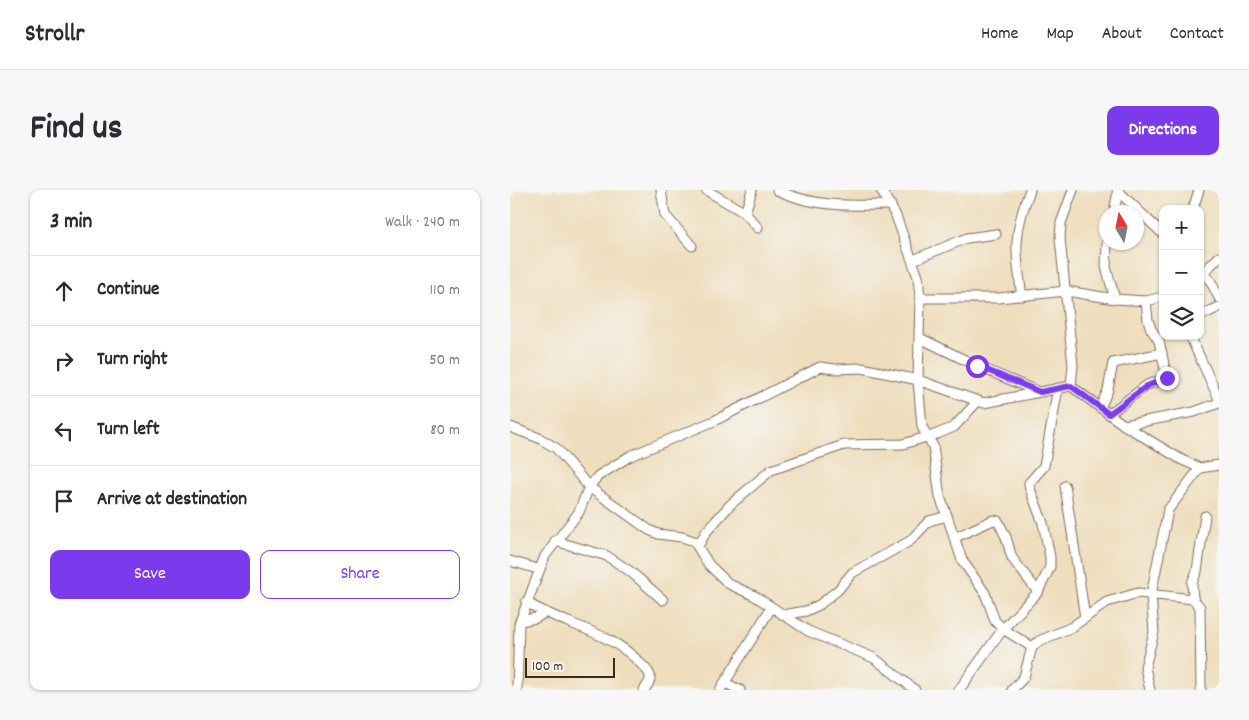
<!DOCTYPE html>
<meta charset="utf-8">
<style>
:root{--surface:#fff;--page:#f7f7f7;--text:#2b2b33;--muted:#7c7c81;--line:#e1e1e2;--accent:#7c3aed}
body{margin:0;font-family:Dekko,sans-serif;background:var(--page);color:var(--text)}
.controls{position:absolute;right:15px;top:15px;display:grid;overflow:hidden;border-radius:10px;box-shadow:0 1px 4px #0004}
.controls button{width:45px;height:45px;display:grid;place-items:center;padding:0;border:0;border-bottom:1px solid var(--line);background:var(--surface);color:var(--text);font:25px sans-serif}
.compass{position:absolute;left:589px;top:15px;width:45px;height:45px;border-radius:50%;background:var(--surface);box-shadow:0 1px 4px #0004;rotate:350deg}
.scale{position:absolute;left:15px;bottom:12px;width:90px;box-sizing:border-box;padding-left:5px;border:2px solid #3b2a1e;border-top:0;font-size:14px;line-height:18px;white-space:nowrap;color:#3b2a1e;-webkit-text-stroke:4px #f6f6f2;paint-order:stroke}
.stop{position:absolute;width:15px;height:15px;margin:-11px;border:4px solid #7c3aed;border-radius:50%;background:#fff}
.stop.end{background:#7c3aed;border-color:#fff;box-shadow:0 1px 5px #0008}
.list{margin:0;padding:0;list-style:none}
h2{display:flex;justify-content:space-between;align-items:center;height:65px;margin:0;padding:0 20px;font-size:21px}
h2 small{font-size:16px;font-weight:400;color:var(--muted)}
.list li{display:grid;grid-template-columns:32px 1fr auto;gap:15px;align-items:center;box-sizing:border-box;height:70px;padding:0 20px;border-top:1px solid var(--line)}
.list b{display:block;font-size:19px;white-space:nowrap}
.list em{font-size:16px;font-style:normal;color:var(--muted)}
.actions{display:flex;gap:10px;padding:15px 20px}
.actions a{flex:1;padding:11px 0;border:1px solid var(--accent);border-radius:10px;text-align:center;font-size:18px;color:var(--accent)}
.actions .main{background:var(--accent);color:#fff}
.icon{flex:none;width:28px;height:28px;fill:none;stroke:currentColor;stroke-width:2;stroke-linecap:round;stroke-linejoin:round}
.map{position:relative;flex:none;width:709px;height:500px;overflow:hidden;border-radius:10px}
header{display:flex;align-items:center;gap:30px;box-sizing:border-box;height:70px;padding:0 25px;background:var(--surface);border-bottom:1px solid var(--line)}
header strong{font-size:24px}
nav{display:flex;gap:28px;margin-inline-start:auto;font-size:18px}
.intro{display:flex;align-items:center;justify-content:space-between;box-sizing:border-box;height:120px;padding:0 30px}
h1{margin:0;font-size:35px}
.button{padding:12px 22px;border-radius:10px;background:var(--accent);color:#fff;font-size:18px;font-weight:700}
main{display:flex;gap:30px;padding:0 30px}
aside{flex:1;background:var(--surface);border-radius:10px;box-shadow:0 1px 4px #0004}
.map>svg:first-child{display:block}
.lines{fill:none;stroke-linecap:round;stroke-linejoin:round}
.minor-casing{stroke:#7a6956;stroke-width:11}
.minor{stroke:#fff;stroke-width:9}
.route{stroke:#7c3aed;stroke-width:6}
</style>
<header>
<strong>Strollr</strong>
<nav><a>Home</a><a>Map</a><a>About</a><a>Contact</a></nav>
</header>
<div class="intro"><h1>Find us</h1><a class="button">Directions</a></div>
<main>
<aside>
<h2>3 min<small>Walk · 240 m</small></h2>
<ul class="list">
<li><svg class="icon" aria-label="ahead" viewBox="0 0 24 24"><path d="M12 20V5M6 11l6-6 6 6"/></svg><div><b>Continue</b></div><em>110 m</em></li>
<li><svg class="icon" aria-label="right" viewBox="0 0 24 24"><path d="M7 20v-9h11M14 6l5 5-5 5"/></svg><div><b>Turn right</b></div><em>50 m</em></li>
<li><svg class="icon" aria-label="left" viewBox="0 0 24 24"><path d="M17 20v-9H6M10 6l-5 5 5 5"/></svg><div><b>Turn left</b></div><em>80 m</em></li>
<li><svg class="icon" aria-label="arrive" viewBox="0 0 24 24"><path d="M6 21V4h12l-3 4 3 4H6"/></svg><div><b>Arrive at destination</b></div></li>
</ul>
<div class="actions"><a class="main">Save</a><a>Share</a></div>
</aside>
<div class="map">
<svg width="709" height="500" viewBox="0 0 709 500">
<rect width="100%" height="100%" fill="#f6f6f2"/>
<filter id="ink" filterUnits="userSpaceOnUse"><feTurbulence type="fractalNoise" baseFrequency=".02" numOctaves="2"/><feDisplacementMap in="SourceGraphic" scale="10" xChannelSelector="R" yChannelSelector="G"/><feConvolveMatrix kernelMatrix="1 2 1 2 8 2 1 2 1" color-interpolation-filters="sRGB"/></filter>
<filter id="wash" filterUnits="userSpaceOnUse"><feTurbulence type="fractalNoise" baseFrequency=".0096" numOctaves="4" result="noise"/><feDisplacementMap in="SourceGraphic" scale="20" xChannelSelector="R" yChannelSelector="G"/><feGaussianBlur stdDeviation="1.12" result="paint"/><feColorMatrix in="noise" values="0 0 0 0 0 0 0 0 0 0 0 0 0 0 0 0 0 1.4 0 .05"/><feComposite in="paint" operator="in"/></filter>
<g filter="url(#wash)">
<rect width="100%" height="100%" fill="#efdebe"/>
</g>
<g filter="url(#ink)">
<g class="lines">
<defs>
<g id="minor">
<polyline points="151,0 155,25 182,56"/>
<polyline points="196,0 235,23"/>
<polyline points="242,0 235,23 248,38"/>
<path d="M267,0C302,17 342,16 381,15"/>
<polyline points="371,0 386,26 408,87 410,108 408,190 412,237 423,256 430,307 437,326 452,370 475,403 485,431 493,439 522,457"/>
<polyline points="607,0 653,44"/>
<polyline points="683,19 689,0"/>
<polyline points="604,22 608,1"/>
<polyline points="597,52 596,77 605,109"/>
<polyline points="403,70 457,48 486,44"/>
<polyline points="690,82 700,90 709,108"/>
<polyline points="690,86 709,67"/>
<path d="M512,106C505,62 503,43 520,0"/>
<polyline points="410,108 489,108 556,101 605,109 636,111 653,107"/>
<polyline points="690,126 709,117"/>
<polyline points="680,146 709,209"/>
<polyline points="410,148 467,176 529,202"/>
<polyline points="561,196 563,175 550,49 551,33 563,0"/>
<polyline points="590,218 598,200 603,173 652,163"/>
<polyline points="599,224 637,195 657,188 649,151 641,139 638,130 636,111"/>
<polyline points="614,235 684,222 709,213"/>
<polyline points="0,237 29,248 46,258 79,297 139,340 148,344 172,347 184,351 199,375 219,394 245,406 298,441 364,468 405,500"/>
<polyline points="555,296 575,428"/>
<polyline points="444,348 483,330 488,331 496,347 502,368 528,402"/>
<polyline points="45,351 97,366 121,382 153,410"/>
<polyline points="188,356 196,342 220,315 261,280 334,255 393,254 427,244 444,237 467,212"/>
<polyline points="0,371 28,379"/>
<polyline points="683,409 682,393 687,381 695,326"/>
<path d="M16,412C53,435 101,441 131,474C134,477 139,481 140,486C141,491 137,496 134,500"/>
<polyline points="273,425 296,421 309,415 328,400 342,383 400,351 419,331 437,326"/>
<polyline points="10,431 26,428 34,423"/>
<polyline points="215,493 230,500"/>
<polyline points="7,500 9,434 35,366 69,322 79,297 88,286 120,266 204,231 310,177 325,179 352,178 408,190 474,213 561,196 614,235 672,270 690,278 709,275"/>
<polyline points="210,500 261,418"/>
<polyline points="449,500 493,439 528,402 540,377 540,367 533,333 520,299 519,293 534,276 548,198"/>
<polyline points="502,500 514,487 522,457 529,451 562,437 597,412 628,403 683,409 690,417 691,500"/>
<polyline points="640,500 635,477 644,442 641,405 658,320 690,278"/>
</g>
</defs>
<use href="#minor" class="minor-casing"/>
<use href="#minor" class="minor"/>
</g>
</g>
<g class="lines" filter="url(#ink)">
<polyline class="route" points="467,176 530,202 561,196 599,224 637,196 657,188"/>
</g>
</svg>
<div class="controls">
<button>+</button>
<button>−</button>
<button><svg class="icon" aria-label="layers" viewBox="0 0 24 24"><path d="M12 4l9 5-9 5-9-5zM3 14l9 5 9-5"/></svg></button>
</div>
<svg class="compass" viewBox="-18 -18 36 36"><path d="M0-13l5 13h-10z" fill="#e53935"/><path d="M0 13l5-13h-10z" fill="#7c7c81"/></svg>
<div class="scale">100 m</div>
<div class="stop" style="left:467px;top:176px"></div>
<div class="stop end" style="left:657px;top:188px"></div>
</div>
</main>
